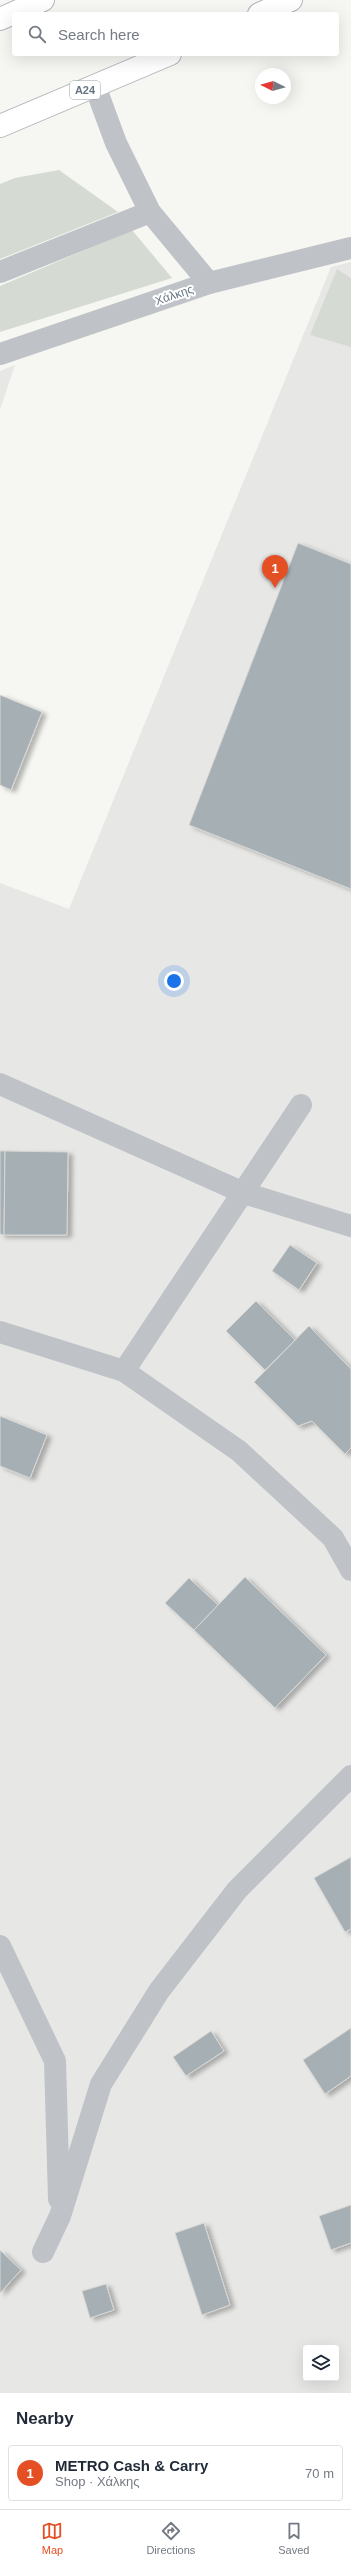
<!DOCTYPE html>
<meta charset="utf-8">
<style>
:root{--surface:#fff;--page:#f6f6f7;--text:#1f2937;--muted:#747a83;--line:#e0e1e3;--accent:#e54f24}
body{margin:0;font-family:Helvetica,sans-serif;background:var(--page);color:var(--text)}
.controls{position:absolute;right:12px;bottom:12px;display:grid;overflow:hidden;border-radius:4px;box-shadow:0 4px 16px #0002}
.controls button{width:36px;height:36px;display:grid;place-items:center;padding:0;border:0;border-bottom:1px solid var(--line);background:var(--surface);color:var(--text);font:20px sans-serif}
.compass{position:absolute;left:255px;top:68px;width:36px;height:36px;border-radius:50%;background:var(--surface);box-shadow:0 4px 16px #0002;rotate:275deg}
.you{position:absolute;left:174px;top:981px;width:14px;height:14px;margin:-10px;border:3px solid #fff;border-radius:50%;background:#1a73e8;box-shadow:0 0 0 6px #1a73e833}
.badge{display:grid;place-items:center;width:26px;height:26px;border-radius:50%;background:var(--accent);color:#fff;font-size:13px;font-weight:700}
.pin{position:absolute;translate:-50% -33px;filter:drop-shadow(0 1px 2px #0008)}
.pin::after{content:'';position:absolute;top:21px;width:14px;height:12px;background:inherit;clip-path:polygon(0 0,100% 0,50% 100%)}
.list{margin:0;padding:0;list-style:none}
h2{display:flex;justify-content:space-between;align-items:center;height:52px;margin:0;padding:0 16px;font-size:17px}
h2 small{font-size:13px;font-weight:400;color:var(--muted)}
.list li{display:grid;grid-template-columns:26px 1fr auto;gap:12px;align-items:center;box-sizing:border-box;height:56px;margin:0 8px 8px;padding:0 8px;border:1px solid var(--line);border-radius:4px}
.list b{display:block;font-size:15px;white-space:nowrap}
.list p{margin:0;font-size:13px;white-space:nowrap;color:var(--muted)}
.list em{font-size:13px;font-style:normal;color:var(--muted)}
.icon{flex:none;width:22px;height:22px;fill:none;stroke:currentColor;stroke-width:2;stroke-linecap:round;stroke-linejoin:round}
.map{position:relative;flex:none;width:351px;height:2393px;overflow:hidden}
.search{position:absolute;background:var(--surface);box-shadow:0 4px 16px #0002;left:12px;right:12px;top:12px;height:44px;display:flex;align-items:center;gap:10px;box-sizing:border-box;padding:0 14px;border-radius:4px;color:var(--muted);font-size:15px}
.sheet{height:116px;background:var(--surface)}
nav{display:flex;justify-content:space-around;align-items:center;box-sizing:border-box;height:56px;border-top:1px solid var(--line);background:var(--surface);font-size:11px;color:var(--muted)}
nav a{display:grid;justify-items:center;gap:2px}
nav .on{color:var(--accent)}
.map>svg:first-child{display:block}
.built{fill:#e7e8e6;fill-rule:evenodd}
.green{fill:#d5dbd2}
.building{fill:#a6afb4;stroke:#d7d7d5;filter:url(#shadow)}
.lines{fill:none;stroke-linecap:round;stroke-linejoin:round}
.highway-casing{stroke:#b2b6b9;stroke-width:24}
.minor{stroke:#bfc3c7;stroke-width:22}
.highway{stroke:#fff;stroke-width:22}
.labels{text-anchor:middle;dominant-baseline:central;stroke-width:4;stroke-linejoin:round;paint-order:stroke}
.shield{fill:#fff;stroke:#939fa9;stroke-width:1}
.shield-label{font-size:11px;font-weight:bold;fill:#657684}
.street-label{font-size:12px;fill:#657684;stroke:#fff}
</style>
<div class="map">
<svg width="351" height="2393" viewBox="0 0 351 2393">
<defs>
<filter id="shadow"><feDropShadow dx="4.5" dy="2.5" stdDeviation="2" flood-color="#0004"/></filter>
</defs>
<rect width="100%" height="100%" fill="#f6f6f2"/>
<g class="built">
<path d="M351,262V2393H0V883L69,909L331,267ZM306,2348H336V2378H306Z"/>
<polygon points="15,365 0,410 0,371"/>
</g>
<g class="green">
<polygon points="59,170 118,212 0,259 0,184 15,178"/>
<polygon points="132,230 172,278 0,332 0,286"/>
<polygon points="337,269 351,278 351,347 310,335"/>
</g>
<g class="building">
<polygon points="298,543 351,564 351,889 189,825"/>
<polygon points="0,695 42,712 11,790 0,785"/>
<polygon points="0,1151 5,1151 4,1235 0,1234"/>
<polygon points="5,1151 68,1152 67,1235 4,1235"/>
<polygon points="290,1245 317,1263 299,1290 272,1271"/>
<polygon points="256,1301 295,1340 265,1370 226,1331"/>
<polygon points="309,1326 351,1369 351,1448 345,1454 312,1421 298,1426 254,1382"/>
<polygon points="0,1416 47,1435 30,1478 0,1466"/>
<polygon points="245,1577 326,1655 275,1708 194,1630"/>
<polygon points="189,1578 218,1605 194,1630 165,1603"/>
<polygon points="351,1857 351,1929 345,1932 314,1878"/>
<polygon points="351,2028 351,2076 325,2094 303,2060"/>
<polygon points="211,2031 224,2051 186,2076 173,2057"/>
<polygon points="351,2205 351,2243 331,2250 319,2216"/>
<polygon points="204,2223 230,2305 202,2315 175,2233"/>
<polygon points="0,2250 21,2270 0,2293"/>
<polygon points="106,2284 114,2310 90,2318 82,2291"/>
</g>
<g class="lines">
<defs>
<g id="highway">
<polyline points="259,14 291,0"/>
<polyline points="0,19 43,0"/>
<polyline points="0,126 170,54"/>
</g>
</defs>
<use href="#highway" class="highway-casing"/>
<g class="minor">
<polyline points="95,86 116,143 150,212 209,283"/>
<polyline points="0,272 150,212"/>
<polyline points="0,354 209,283 351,248"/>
<polyline points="0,1084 244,1193 351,1226"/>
<polyline points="0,1332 124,1371 239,1451 333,1538 351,1570"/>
<polyline points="124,1371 301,1105"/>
<polyline points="0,1946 55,2061 59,2199"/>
<polyline points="43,2252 60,2216 101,2084 159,1991 237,1890 351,1776"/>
</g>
<use href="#highway" class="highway"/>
</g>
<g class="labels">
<rect class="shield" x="70" y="81" width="30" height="18" rx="3"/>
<g class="shield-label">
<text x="85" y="90">Α24</text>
</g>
<g class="street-label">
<text transform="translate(174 295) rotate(-19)">Χάλκης</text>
</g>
</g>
</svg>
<div class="controls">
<button><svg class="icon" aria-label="layers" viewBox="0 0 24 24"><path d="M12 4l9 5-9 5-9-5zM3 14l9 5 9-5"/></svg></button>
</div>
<svg class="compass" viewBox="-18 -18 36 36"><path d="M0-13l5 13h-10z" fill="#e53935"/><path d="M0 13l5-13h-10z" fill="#747a83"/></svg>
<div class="you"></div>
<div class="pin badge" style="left:275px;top:588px">1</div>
<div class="search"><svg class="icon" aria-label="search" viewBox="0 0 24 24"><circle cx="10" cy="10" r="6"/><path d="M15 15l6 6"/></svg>Search here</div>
</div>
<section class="sheet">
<h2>Nearby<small></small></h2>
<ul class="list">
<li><span class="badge">1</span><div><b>METRO Cash &amp; Carry</b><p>Shop · Χάλκης</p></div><em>70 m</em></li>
</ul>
</section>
<nav>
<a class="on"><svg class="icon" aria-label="map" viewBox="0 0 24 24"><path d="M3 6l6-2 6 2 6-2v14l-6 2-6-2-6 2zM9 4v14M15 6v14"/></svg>Map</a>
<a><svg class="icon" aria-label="directions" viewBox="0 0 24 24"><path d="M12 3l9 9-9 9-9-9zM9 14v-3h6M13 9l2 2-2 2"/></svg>Directions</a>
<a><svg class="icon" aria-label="saved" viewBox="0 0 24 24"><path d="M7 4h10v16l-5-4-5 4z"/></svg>Saved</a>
</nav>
